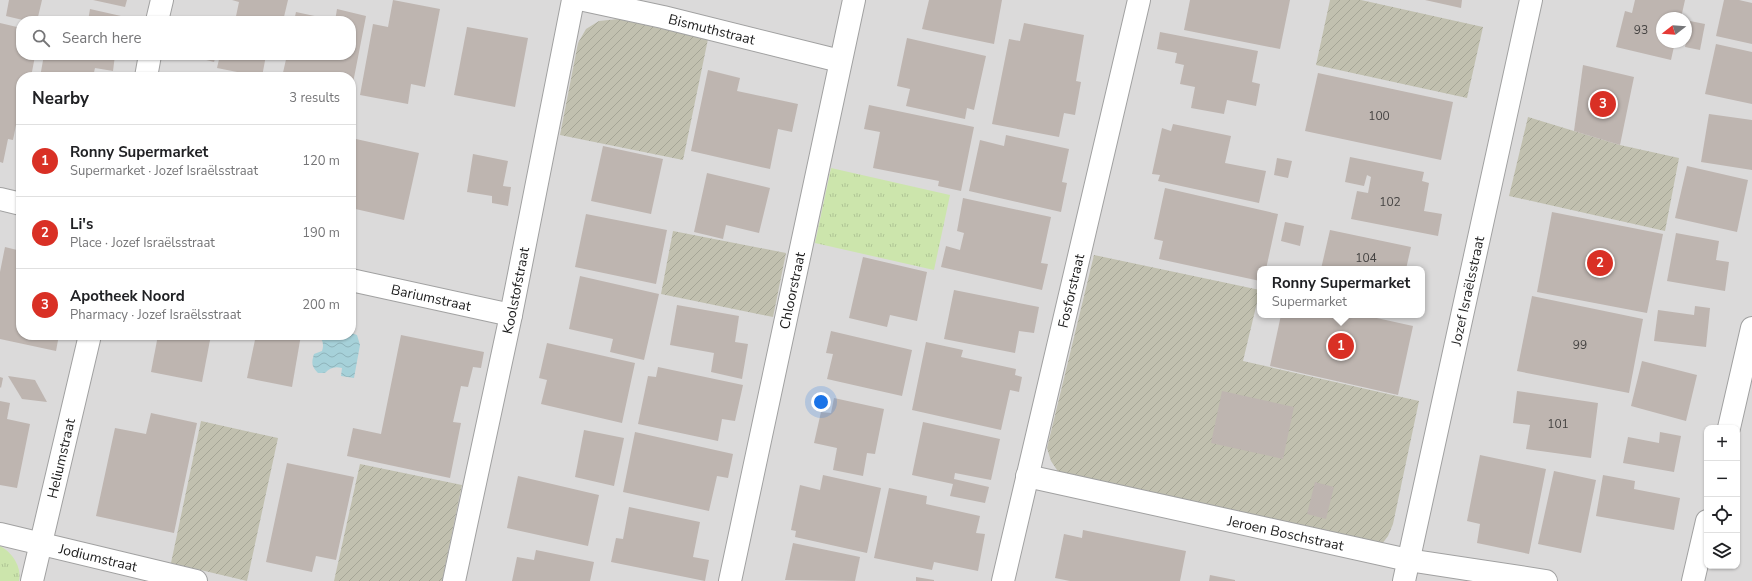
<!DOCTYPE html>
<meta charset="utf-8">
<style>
:root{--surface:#fff;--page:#f6f6f6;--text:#202124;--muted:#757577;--line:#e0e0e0;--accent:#d93025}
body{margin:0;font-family:"Nunito Sans",sans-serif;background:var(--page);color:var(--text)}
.controls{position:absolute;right:12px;bottom:12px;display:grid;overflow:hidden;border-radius:8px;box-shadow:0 1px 3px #0004}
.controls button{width:36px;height:36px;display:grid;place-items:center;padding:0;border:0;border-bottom:1px solid var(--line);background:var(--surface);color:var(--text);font:20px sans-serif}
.compass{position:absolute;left:1656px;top:12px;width:36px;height:36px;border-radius:50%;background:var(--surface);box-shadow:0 1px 3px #0004;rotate:253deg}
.you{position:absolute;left:821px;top:402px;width:14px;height:14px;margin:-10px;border:3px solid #fff;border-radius:50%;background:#1a73e8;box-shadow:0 0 0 6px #1a73e833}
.badge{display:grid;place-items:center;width:26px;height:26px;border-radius:50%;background:var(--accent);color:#fff;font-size:13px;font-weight:700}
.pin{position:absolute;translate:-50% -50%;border:2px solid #fff;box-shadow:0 1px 4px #0006}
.popup{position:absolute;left:1257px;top:266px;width:168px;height:52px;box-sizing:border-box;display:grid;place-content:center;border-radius:8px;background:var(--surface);filter:drop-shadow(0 1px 3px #0005);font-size:13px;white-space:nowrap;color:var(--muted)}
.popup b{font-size:15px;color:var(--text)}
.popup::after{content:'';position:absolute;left:50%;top:100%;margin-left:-8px;border:8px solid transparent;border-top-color:var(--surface)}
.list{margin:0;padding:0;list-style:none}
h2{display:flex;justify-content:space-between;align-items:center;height:52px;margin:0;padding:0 16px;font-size:17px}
h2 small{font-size:13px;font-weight:400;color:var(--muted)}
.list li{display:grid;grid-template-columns:26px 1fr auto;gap:12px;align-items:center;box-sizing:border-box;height:72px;padding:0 16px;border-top:1px solid var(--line)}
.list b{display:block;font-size:15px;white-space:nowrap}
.list p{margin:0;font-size:13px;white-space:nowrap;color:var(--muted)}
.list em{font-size:13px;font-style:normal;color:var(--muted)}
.icon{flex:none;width:22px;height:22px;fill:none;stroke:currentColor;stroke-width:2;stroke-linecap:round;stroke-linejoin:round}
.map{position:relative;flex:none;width:1752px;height:581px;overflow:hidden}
.search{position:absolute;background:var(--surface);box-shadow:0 1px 3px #0004;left:16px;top:16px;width:340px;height:44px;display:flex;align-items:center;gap:10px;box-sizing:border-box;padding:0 14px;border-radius:16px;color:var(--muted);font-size:15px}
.panel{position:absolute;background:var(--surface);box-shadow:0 1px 3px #0004;left:16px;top:72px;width:340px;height:268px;border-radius:16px}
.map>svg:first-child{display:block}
.residential{fill:#dbdada;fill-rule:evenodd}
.construction{fill:url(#construction-furrows)}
.grass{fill:url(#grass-tufts)}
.water{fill:url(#water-waves)}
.building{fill:#beb5b0}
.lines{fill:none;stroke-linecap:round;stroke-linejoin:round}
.minor-casing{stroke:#a1a1a1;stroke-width:24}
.minor{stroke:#fff;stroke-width:22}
.labels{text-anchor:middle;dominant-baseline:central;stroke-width:3.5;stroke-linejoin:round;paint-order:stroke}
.number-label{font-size:12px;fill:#454342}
.street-label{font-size:14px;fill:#1d1d1d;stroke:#fff}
</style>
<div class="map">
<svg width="1752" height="581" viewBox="0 0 1752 581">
<defs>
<pattern id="construction-furrows" width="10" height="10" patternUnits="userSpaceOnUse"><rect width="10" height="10" fill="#c1c0af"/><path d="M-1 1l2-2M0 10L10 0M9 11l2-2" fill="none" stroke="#a5a596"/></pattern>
<pattern id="grass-tufts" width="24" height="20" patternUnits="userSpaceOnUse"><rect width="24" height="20" fill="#cce5ac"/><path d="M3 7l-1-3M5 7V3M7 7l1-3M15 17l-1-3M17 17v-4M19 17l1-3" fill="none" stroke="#afc494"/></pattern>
<pattern id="water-waves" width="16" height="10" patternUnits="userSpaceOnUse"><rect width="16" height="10" fill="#a6d1d9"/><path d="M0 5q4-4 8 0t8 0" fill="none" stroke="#8eb3ba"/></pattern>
</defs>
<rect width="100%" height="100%" fill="#eeeae3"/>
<path class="residential" d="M0,0H1752V581H0ZM1662,18H1686V42H1662ZM21,21H351V55H21ZM21,77H351V335H21ZM1260,269H1422V315H1260ZM1707,428H1737V566H1707Z"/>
<g class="construction">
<polygon points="1330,0 1361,0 1483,27 1467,98 1316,65"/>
<polygon points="618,19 708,39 683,160 560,135 578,43 586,29 599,21"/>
<polygon points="1528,117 1620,145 1679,158 1665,231 1509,196"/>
<polygon points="673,231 786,253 773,317 661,294"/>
<polygon points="1094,255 1260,290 1243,361 1419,401 1393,524 1388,536 1382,544 1061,476 1051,461 1047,448"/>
<polygon points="201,421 278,438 247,581 171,563"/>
<polygon points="360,464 462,485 442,581 334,581"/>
</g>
<g class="grass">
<polygon points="831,168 950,195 934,270 815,243"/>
<path d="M0,546C12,552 22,567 19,581H0Z"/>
</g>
<path class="water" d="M351,333L357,335L360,345L354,378L341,376L342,368C334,366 330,368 325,373H318C312,367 311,363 314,354L322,351C324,345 323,341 319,335H351Z"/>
<g class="building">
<polygon points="9,0 42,0 37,21 27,21 6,16"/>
<polygon points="93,0 127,0 125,7"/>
<polygon points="232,0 288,0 283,21 235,21 239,2"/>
<polygon points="393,0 440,9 425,87 411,84 408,104 360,95 373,24 388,27"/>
<polygon points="929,0 1002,0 994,44 922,29"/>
<polygon points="1190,0 1290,0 1280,49 1184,30"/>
<polygon points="1425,0 1462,0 1461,8"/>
<polygon points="1635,0 1685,0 1681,18 1662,18 1662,42 1675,42 1671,60 1616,47 1625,11 1632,13"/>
<polygon points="1724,0 1739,0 1752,3 1752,44 1716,36"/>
<polygon points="90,9 121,16 120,21 88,21"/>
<polygon points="337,9 366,16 352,88 351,77 282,77 287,55 351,55 351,21 335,21"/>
<polygon points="296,12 333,20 333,21 294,21"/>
<polygon points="1690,21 1705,24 1700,50 1685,47"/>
<polygon points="0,23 17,27 16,31 21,34 21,55 35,55 35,56 31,77 21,77 21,100 13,140 8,139 3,163 0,162"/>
<polygon points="1024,23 1084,35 1076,81 1081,82 1075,115 1064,113 1059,137 992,124 1009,39 1020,41"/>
<polygon points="467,27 528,38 515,107 454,95"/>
<polygon points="1160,32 1258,51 1252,82 1260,84 1256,106 1227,100 1224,114 1191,108 1195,87 1180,84 1184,65 1175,63 1177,53 1157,49"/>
<polygon points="907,38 986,56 974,110 967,108 965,119 906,106 910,89 897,86"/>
<polygon points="1716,44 1752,52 1752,104 1705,94"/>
<polygon points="44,55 115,55 113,71 95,68 93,77 40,77"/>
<polygon points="195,55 216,55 214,62 195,57"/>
<polygon points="220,55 266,55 262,77 217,68"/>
<polygon points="1583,65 1634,77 1620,145 1574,131"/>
<polygon points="708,70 740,78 737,91 798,104 792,132 778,129 770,169 691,151"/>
<polygon points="1318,73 1453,102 1441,160 1305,131"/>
<polygon points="869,105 974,127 961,191 938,186 939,181 873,168 880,132 864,129"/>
<polygon points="1709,114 1752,120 1752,170 1701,162"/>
<polygon points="1173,124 1231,136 1225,163 1266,171 1259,203 1158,181 1160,175 1152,174 1162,128 1171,131"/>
<polygon points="1006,135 1069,149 1062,182 1067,183 1061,212 969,191 980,140 1004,146"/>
<polygon points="356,139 419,153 404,220 351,208 351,164"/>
<polygon points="603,146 663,159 651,214 591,201"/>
<polygon points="473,154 508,161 503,186 511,187 508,206 492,203 492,196 467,192"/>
<polygon points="1350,157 1424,172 1422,181 1429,183 1424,211 1442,214 1438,236 1351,219 1357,191 1368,193 1371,177 1367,175 1364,186 1345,182"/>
<polygon points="1277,158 1292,161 1288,178 1274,175"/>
<polygon points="1687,166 1748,180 1737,232 1675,218"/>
<polygon points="707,173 770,188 759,233 726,225 723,239 694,232"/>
<polygon points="1165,188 1278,214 1266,269 1260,269 1260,281 1159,259 1163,241 1154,239"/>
<polygon points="963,198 1051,217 1041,263 1048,264 1042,290 941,267 946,246 960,250 964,233 957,231"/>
<polygon points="1552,212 1663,234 1647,313 1537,292"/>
<polygon points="586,214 667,230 656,284 575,267"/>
<polygon points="1285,222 1304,226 1300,246 1281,241"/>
<polygon points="1330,230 1411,247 1406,269 1321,269"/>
<polygon points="1676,233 1719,241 1716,260 1729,262 1725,291 1667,281"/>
<polygon points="5,247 21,251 21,335 59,335 56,351 0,339 0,272"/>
<polygon points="863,257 927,272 917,321 890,315 887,327 849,318"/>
<polygon points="580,276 659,294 644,360 610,352 613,339 569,329"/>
<polygon points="954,290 1039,307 1034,333 1019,331 1015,353 944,339"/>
<polygon points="1532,296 1643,319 1629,393 1517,371"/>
<polygon points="677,305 739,316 735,342 748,344 742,379 711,372 714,353 670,345"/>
<polygon points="1695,306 1710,308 1706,347 1654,341 1658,310 1694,315"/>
<polygon points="1281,315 1363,315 1413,326 1398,395 1270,366"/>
<polygon points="831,331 912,350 902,396 827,379 833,354 826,353"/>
<polygon points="158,335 211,335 202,382 151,372"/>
<polygon points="256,335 301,335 292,387 247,378"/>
<polygon points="401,335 484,352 481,368 473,367 468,387 461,386 453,422 461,423 450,478 347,456 353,428 381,434"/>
<polygon points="926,342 963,350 961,357 1016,369 1015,375 1022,377 1019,392 1010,390 1001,430 912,410"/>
<polygon points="547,343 635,363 622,423 541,404 547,380 539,378"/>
<polygon points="1642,361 1697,375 1686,421 1631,406"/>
<polygon points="658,367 743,385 735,421 722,419 718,441 638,424 648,376 656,377"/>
<polygon points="8,376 35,380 47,402 22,399"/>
<polygon points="0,377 3,378 1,388 0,387"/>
<polygon points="1222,391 1294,407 1283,459 1211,443"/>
<polygon points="1517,391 1598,403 1591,458 1526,449 1530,425 1513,423"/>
<polygon points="834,398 884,409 875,454 867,453 863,476 833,470 837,448 814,443 821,412 831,413"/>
<polygon points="0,401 10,403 7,419 30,424 17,488 0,485"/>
<polygon points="151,413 197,423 174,533 96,516 115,428 146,434"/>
<polygon points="923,422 1000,439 991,480 955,473 954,479 989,487 985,503 950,496 953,484 912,475"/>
<polygon points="584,430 624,438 614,486 575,477"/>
<polygon points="635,432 733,454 728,478 717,476 709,511 623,492"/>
<polygon points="1660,432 1681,436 1674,472 1623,463 1628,437 1659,443"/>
<polygon points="1480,455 1546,469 1529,554 1477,543 1480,524 1467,521"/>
<polygon points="287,463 354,477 336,560 316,556 312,572 266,562"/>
<polygon points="1554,471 1596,480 1581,553 1538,544"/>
<polygon points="823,475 881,488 867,553 795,537 796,531 791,530 800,485 820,490"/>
<polygon points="1603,475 1635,481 1634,489 1680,498 1674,530 1596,516"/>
<polygon points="518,476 599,495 588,546 507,528"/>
<polygon points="1315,482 1334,487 1326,519 1307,514"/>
<polygon points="889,488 927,496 926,504 980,516 976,533 985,534 978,571 934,562 932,570 874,558"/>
<polygon points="629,507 700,522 693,557 709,560 705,581 611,562 616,538 623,539"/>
<polygon points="1083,530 1186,551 1180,581 1070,581 1055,578 1064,534 1082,538"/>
<polygon points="793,543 860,557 855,581 785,580"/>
<polygon points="536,550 594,562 590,581 512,581 517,557 534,560"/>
<polygon points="1210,575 1235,580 1235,581 1209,581"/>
<polygon points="916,577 934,580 934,581 916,581"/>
</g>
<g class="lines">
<defs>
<g id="minor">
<path id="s1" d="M584,0L663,17L840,61"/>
<polyline points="157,21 162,0"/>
<polyline points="146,77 150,55"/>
<polyline points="0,199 21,204"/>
<path id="s2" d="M351,280L511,315"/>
<polyline points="1729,428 1752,328"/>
<path id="s3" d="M1027,476L1408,560L1546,581"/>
<path id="s4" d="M0,534L196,581"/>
<path id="s5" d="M32,581L90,335"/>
<path id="s6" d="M454,581L511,315L573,0"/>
<path id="s7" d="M730,581L854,0"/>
<path id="s8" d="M1003,581L1139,0"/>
<path id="s9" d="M1404,581L1531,0"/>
<polyline points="1693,581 1707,521"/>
</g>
</defs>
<use href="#minor" class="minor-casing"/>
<use href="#minor" class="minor"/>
</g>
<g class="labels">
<g class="number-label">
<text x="1641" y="30">93</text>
<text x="1379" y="116">100</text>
<text x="1390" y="202">102</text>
<text x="1366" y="258">104</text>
<text x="1580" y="345">99</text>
<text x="1558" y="424">101</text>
</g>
<g class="street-label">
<text stroke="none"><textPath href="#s1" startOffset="131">Bismuthstraat</textPath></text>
<text stroke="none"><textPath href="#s7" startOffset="297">Chloorstraat</textPath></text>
<text stroke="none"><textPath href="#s8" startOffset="298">Fosforstraat</textPath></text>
<text stroke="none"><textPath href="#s9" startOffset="297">Jozef Israëlsstraat</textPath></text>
<text stroke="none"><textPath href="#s6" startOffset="297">Koolstofstraat</textPath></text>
<text stroke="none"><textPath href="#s2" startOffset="82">Bariumstraat</textPath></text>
<text stroke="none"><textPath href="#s5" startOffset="126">Heliumstraat</textPath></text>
<text stroke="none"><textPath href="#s3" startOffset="265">Jeroen Boschstraat</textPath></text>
<text stroke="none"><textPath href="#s4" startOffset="101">Jodiumstraat</textPath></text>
</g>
</g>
</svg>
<div class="controls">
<button>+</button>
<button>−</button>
<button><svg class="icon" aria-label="locate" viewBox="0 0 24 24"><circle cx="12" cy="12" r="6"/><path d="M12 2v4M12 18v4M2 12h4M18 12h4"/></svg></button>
<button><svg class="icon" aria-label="layers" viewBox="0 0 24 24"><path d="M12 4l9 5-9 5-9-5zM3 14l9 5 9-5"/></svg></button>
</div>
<svg class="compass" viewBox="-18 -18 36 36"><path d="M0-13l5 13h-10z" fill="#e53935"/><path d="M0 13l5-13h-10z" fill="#757577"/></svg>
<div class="you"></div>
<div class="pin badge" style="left:1341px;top:346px">1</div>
<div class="popup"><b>Ronny Supermarket</b>Supermarket</div>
<div class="pin badge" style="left:1600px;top:263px">2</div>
<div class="pin badge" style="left:1603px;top:104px">3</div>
<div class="search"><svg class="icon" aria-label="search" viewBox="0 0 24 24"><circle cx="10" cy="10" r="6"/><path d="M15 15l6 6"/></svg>Search here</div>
<section class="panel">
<h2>Nearby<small>3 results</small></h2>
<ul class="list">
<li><span class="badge">1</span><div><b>Ronny Supermarket</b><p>Supermarket · Jozef Israëlsstraat</p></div><em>120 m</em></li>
<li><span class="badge">2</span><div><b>Li's</b><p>Place · Jozef Israëlsstraat</p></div><em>190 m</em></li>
<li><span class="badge">3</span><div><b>Apotheek Noord</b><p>Pharmacy · Jozef Israëlsstraat</p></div><em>200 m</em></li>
</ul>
</section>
</div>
